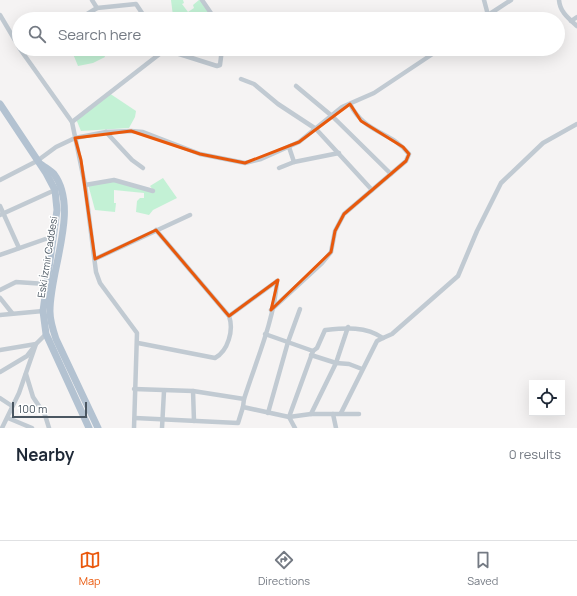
<!DOCTYPE html>
<meta charset="utf-8">
<style>
:root{--surface:#fff;--page:#f2f2f3;--text:#1f2937;--muted:#747a83;--line:#e0e1e3;--accent:#ea580c}
body{margin:0;font-family:Manrope,sans-serif;background:var(--page);color:var(--text)}
.controls{position:absolute;right:12px;bottom:12px;display:grid;overflow:hidden;border-radius:0px;box-shadow:0 4px 16px #0002}
.controls button{width:36px;height:36px;display:grid;place-items:center;padding:0;border:0;border-bottom:1px solid var(--line);background:var(--surface);color:var(--text);font:20px sans-serif}
.scale{position:absolute;left:12px;bottom:10px;width:75px;box-sizing:border-box;padding-left:4px;border:2px solid #4a5661;border-top:0;font-size:11px;line-height:14px;white-space:nowrap;color:#4a5661;-webkit-text-stroke:3px #fff;paint-order:stroke}
.list{margin:0;padding:0;list-style:none}
h2{display:flex;justify-content:space-between;align-items:center;height:52px;margin:0;padding:0 16px;font-size:17px}
h2 small{font-size:13px;font-weight:400;color:var(--muted)}
.icon{flex:none;width:22px;height:22px;fill:none;stroke:currentColor;stroke-width:2;stroke-linecap:round;stroke-linejoin:round}
.map{position:relative;flex:none;width:577px;height:428px;overflow:hidden}
.search{position:absolute;background:var(--surface);box-shadow:0 4px 16px #0002;left:12px;right:12px;top:12px;height:44px;display:flex;align-items:center;gap:10px;box-sizing:border-box;padding:0 14px;border-radius:22px;color:var(--muted);font-size:15px}
.sheet{height:112px;background:var(--surface)}
nav{display:flex;justify-content:space-around;align-items:center;box-sizing:border-box;height:56px;border-top:1px solid var(--line);background:var(--surface);font-size:11px;color:var(--muted)}
nav a{display:grid;justify-items:center;gap:2px}
nav .on{color:var(--accent)}
.map>svg:first-child{display:block}
.green{fill:#c3f1d5}
.lines{fill:none;stroke-linecap:round;stroke-linejoin:round}
.street{stroke:#c1cad2;stroke-width:4.5}
.primary{stroke:#b3c2d1;stroke-width:7}
.marked{fill:none;stroke:#e8590c;stroke-width:3;stroke-linejoin:round}
.labels{text-anchor:middle;dominant-baseline:central;stroke-width:3;stroke-linejoin:round;paint-order:stroke}
.street-label{font-size:10px;fill:#4a5661;stroke:#fff}
</style>
<div class="map">
<svg width="577" height="428" viewBox="0 0 577 428">
<rect width="100%" height="100%" fill="#f5f3f3"/>
<g class="green">
<path d="M171,0H183L184,3L182,4L188,12L194,8L193,5L199,0H202L211,14C200,19 184,23 173,16Z"/>
<polygon points="71,49 107,49 109,52 107,56 106,51 103,52 105,57 93,63 78,66"/>
<polygon points="109,93 136,111 135,117 129,128 81,131 76,119"/>
<polygon points="163,178 177,198 153,210 149,215 136,212 137,201 140,198 144,198 144,193 114,190 114,203 116,203 115,212 95,210 88,184 114,180 153,190 150,186"/>
</g>
<g class="lines">
<g class="street">
<polyline points="92,0 97,8"/>
<polyline points="202,0 215,19"/>
<polyline points="484,0 488,15 495,19"/>
<path d="M559,0C560,12 568,18 577,26"/>
<polyline points="0,15 19,47"/>
<polyline points="79,19 97,8 136,4 146,19"/>
<polyline points="482,19 511,0"/>
<polyline points="571,21 577,17"/>
<polyline points="20,49 72,122 85,185 96,272 100,283 137,333 134,428"/>
<polyline points="171,49 176,53 217,66 220,65 222,49"/>
<polyline points="24,54 32,49"/>
<polyline points="241,79 254,84 278,104 316,129 372,190"/>
<polyline points="296,86 332,116 391,174"/>
<polyline points="72,122 166,49"/>
<polyline points="106,132 132,160 143,168"/>
<polyline points="289,147 294,162"/>
<polyline points="279,168 294,162 339,153"/>
<polyline points="0,180 37,161 56,147 75,138 106,132 131,131 143,132 200,154 245,163 261,159 299,142 342,107 374,93 440,49"/>
<polyline points="85,185 114,180 153,191"/>
<polyline points="0,206 19,248"/>
<polyline points="0,215 55,190"/>
<polyline points="0,255 54,236"/>
<polyline points="95,259 190,215"/>
<polyline points="0,290 16,282 46,284"/>
<polyline points="0,298 12,313"/>
<path d="M271,310L322,263L331,252L335,231L344,214L406,161L409,154C391,131 365,134 350,104"/>
<polyline points="0,315 43,311"/>
<polyline points="229,316 277,281"/>
<polyline points="265,334 313,351"/>
<path d="M138,343L215,358C228,351 234,330 229,316L156,230"/>
<polyline points="0,350 36,344"/>
<polyline points="311,355 336,363 349,364 362,369"/>
<polyline points="0,372 27,356 34,347"/>
<polyline points="26,374 33,397 45,415 49,428"/>
<polyline points="134,389 193,391 244,399 243,407 289,417 311,414 359,414"/>
<polyline points="193,391 194,421"/>
<polyline points="0,398 12,406"/>
<path d="M244,399C256,361 274,321 277,281"/>
<polyline points="268,413 288,342 300,309"/>
<polyline points="341,413 377,341 383,338"/>
<polyline points="311,414 336,363 348,327"/>
<polyline points="333,414 336,428"/>
<polyline points="8,418 32,428"/>
<polyline points="135,418 238,423 243,407"/>
<polyline points="2,428 19,393 36,344 46,334"/>
<polyline points="162,428 164,391"/>
<path d="M295,428L289,417L313,351L317,348L325,330C346,328 365,326 383,338L392,334L458,276L477,231L501,183L543,143L577,124"/>
</g>
<g class="primary">
<polyline points="0,104 46,173 55,190 57,210 43,311 46,334 89,428"/>
<path d="M42,165C46,168 51,171 54,174C80,209 49,272 50,312C50,321 53,330 56,339L98,428"/>
</g>
</g>
<path class="marked" d="M350,104L361,121L403,147L409,154L406,161L344,214L335,231L331,252L271,310L278,280L229,316L156,230L95,259L81,160L75,138L131,131L200,154L245,163L299,142Z"/>
<g class="labels">
<g class="street-label">
<text transform="translate(47 257) rotate(-81)">Eski İzmir Caddesi</text>
</g>
</g>
</svg>
<div class="controls">
<button><svg class="icon" aria-label="locate" viewBox="0 0 24 24"><circle cx="12" cy="12" r="6"/><path d="M12 2v4M12 18v4M2 12h4M18 12h4"/></svg></button>
</div>
<div class="scale">100 m</div>
<div class="search"><svg class="icon" aria-label="search" viewBox="0 0 24 24"><circle cx="10" cy="10" r="6"/><path d="M15 15l6 6"/></svg>Search here</div>
</div>
<section class="sheet">
<h2>Nearby<small>0 results</small></h2>
<ul class="list">
</ul>
</section>
<nav>
<a class="on"><svg class="icon" aria-label="map" viewBox="0 0 24 24"><path d="M3 6l6-2 6 2 6-2v14l-6 2-6-2-6 2zM9 4v14M15 6v14"/></svg>Map</a>
<a><svg class="icon" aria-label="directions" viewBox="0 0 24 24"><path d="M12 3l9 9-9 9-9-9zM9 14v-3h6M13 9l2 2-2 2"/></svg>Directions</a>
<a><svg class="icon" aria-label="saved" viewBox="0 0 24 24"><path d="M7 4h10v16l-5-4-5 4z"/></svg>Saved</a>
</nav>
